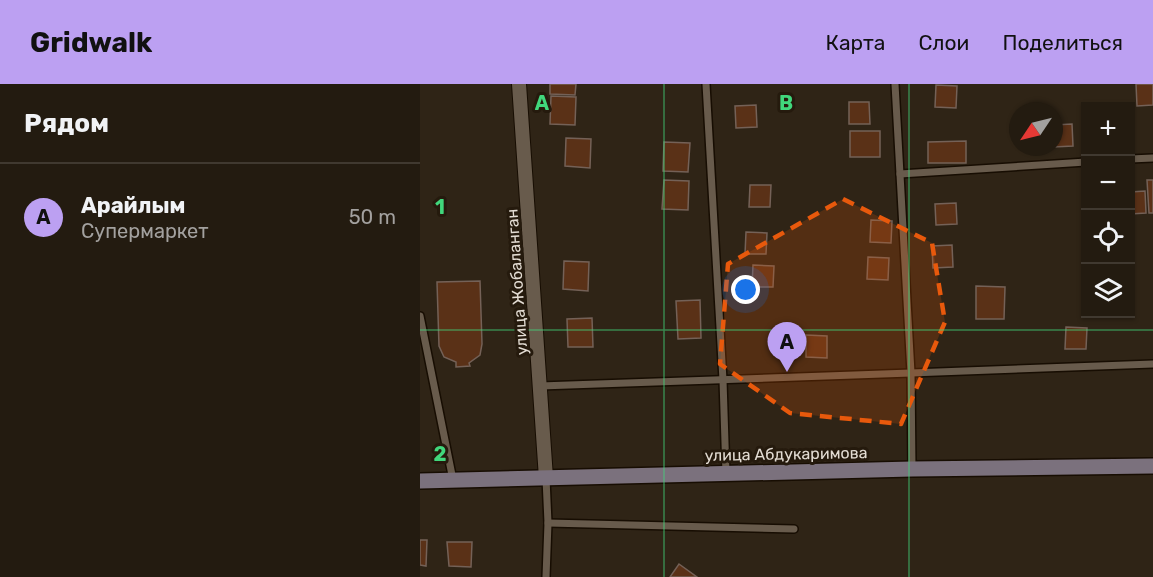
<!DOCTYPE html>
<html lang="ru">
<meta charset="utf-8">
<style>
:root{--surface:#231b10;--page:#2b2419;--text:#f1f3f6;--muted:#a3a19f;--line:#403930;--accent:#bca0f2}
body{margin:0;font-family:Rubik,sans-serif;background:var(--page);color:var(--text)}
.controls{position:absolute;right:18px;top:18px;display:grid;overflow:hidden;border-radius:0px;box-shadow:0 2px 4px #0004}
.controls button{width:54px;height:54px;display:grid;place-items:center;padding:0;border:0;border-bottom:2px solid var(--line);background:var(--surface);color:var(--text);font:30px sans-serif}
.compass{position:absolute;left:589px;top:18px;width:54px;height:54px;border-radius:50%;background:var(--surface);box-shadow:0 2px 4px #0004;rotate:235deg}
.you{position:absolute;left:326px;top:206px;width:21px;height:21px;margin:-15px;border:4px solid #fff;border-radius:50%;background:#1a73e8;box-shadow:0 0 0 9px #1a73e833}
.badge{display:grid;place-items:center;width:39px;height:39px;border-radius:50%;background:var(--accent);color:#111;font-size:20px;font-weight:700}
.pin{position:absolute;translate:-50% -50px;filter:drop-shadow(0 2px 3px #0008)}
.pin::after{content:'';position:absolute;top:32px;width:21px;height:18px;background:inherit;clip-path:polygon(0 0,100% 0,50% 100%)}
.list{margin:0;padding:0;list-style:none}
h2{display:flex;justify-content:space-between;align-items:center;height:78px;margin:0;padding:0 24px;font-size:26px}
h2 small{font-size:20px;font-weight:400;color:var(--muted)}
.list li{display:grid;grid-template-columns:39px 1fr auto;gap:18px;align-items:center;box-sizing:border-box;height:108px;padding:0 24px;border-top:2px solid var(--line)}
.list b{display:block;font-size:22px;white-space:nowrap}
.list p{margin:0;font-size:20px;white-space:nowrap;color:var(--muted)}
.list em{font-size:20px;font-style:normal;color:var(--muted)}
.icon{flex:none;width:33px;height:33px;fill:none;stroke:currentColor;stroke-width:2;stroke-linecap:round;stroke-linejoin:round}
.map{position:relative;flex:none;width:733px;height:493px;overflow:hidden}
header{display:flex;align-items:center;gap:36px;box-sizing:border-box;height:84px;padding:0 30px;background:var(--accent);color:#111}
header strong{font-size:28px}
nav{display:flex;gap:33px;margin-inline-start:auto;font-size:21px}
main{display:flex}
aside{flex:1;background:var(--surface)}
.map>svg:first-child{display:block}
.building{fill:#5a3117;stroke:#746157;stroke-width:1.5}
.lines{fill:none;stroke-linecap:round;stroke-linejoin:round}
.lane-casing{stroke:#170d02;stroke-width:10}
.street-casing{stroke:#170d02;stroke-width:16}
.secondary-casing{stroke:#170d02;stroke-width:18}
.lane{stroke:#685b4c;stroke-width:7}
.street{stroke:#685b4c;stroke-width:14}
.secondary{stroke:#7b717d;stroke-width:15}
.marked{fill:#e8590c;fill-opacity:0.2;stroke:#e8590c;stroke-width:4.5;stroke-dasharray:12 8;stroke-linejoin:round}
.grid{fill:none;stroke:#41d77c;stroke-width:1.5;stroke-opacity:0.55}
.labels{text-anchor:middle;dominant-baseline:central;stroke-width:6;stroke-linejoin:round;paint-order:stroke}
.street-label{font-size:16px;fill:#e3dcd3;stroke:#251a0d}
.grid-label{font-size:20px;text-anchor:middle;font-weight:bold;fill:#41d77c;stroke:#251a0d;stroke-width:6;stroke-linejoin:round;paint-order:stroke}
</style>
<header>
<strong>Gridwalk</strong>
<nav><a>Карта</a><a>Слои</a><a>Поделиться</a></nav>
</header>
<main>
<aside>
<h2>Рядом<small></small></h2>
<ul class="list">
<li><span class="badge">A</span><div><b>Арайлым</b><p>Супермаркет</p></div><em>50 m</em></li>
</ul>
</aside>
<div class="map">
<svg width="733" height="493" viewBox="0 0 733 493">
<rect width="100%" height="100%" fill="#2f2416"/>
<g class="building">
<polygon points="130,0 156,0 155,11 130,10"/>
<polygon points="716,0 733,0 733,21 717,22"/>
<polygon points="516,1 537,2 536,24 515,23"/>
<polygon points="131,12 156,13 155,41 130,40"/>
<polygon points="429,18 449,18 450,40 429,40"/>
<polygon points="336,21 337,43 316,44 315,22"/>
<polygon points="652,40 653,62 633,63 634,63 634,41"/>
<rect x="430" y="47" width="30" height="26"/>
<polygon points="146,54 171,55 170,84 145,82"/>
<polygon points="546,57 546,79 508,79 508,58"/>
<polygon points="244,58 270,59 268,88 243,87"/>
<polygon points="244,96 269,97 268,126 242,125"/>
<polygon points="727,96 733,96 733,129 729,129"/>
<polygon points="330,101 351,101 350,123 329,123"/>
<polygon points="725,107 726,129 710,130 710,108"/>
<polygon points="536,119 537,140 516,141 515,120"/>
<polygon points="451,136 472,137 471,159 450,158"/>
<polygon points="326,148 347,149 346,170 325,170"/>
<polygon points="532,161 533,183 513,184 512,162"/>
<polygon points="448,173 469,174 468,196 447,195"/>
<polygon points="144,177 169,178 168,207 143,205"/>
<polygon points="333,181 354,182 353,203 332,203"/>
<polygon points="60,197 62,260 60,271 49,279 50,282 36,283 36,278 24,273 19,262 17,198"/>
<polygon points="556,202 585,203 584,235 556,235"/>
<polygon points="280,216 281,254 258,255 256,217"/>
<polygon points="172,234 173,263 148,263 147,235"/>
<polygon points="646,243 667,244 666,265 645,265"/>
<polygon points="386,251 407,252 407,274 386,273"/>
<polygon points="0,456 7,456 6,482 0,481"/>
<polygon points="27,458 52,458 51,483 29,482"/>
<polygon points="259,480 277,493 250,493"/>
</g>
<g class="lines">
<defs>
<g id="lane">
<polyline points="286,0 303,296 306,390"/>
<polyline points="475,0 491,289 492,385"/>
<polyline points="710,75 733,74"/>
<polyline points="480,90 666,78"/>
<polyline points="0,232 33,396"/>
<polyline points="120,302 491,289 733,280"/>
<polyline points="128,439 374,445"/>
<polyline points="126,493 128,439 126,394"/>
</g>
<polyline id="street" points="99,0 126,394"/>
<polyline id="secondary" points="0,397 492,385 733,382"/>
</defs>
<use href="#lane" class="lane-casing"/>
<use href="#street" class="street-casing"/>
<use href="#secondary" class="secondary-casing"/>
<use href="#lane" class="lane"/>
<use href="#street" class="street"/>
<use href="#secondary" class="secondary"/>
</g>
<path class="marked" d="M423,115L512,159L525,238L481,340L370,329L300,280L308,180Z"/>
<path class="grid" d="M244,0V493M489,0V493M0,246H733"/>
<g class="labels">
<g class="street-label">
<text transform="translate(97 198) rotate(-94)">улица Жобаланган</text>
<text transform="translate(366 370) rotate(-1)">улица Абдукаримова</text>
</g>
</g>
<g class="grid-label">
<text x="122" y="26">A</text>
<text x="366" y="26">B</text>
<text x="20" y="130">1</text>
<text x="20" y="377">2</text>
</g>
</svg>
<div class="controls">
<button>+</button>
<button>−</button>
<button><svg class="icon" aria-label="locate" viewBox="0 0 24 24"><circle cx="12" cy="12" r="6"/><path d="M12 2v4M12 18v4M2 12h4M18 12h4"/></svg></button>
<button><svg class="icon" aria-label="layers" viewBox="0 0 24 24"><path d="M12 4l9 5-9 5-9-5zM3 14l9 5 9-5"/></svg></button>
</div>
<svg class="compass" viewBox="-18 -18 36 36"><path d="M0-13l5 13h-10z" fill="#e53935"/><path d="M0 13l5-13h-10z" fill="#a3a19f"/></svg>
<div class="you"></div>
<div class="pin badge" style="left:367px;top:288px">A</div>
</div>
</main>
